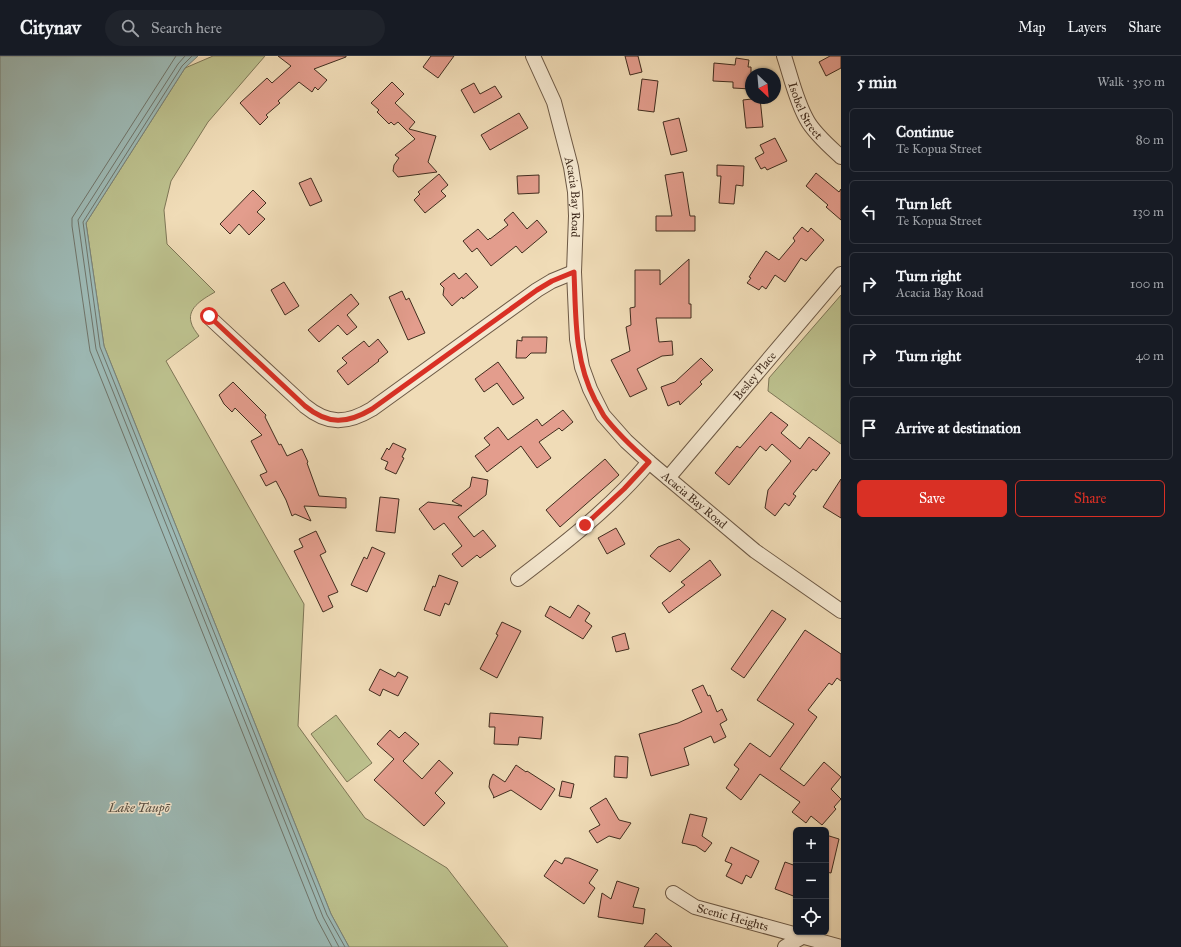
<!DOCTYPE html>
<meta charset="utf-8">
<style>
:root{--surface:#171b24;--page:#20242c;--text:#f1f3f6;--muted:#9ea1a6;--line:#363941;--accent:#d93025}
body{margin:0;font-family:"IM FELL Great Primer",serif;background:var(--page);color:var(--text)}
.controls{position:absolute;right:12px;bottom:12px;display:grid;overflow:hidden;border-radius:6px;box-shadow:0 1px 3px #0004}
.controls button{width:36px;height:36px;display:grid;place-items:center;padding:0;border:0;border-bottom:1px solid var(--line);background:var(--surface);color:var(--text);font:20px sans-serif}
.compass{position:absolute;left:745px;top:12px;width:36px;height:36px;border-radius:50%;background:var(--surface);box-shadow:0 1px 3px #0004;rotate:154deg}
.stop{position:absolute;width:12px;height:12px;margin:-9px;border:3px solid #d93025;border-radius:50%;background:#fff}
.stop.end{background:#d93025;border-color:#fff;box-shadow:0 1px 4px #0008}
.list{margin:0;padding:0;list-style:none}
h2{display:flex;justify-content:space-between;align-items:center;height:52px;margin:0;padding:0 16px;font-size:17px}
h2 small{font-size:13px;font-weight:400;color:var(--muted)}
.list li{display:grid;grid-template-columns:26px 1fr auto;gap:12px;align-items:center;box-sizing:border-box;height:64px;margin:0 8px 8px;padding:0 8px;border:1px solid var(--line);border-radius:6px}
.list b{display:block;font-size:15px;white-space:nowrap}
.list p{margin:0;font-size:13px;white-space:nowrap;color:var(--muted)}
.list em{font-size:13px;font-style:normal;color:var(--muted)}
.actions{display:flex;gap:8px;padding:12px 16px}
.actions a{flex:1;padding:9px 0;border:1px solid var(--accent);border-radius:6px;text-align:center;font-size:14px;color:var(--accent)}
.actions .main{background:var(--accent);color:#fff}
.icon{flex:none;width:22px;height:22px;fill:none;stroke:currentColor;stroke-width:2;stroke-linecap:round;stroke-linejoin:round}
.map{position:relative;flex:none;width:841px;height:891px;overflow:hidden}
header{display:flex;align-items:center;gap:24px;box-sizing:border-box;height:56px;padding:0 20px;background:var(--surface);border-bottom:1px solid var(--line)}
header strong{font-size:19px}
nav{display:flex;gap:22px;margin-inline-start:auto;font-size:14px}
.search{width:280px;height:36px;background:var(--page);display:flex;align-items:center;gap:10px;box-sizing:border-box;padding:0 14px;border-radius:22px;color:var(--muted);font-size:15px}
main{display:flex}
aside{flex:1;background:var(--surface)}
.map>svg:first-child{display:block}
.green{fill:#bcc08d;stroke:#7e7656}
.water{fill:#9dbab6;stroke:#78827a}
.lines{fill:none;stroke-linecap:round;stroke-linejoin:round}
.shore{stroke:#6f746a;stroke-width:1}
.building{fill:#e39d8d;stroke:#412d1f}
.minor-casing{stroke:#6d5945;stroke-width:16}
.minor{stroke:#f5e8d0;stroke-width:14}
.route{stroke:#d93025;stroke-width:5}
.labels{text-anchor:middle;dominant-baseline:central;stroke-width:3;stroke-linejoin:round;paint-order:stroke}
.street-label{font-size:12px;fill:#412d1f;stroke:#f5e8d0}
.water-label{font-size:13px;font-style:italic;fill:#585045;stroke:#f5e8d0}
</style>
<header>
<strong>Citynav</strong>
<div class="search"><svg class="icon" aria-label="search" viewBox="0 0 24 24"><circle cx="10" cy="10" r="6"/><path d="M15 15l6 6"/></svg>Search here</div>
<nav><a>Map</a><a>Layers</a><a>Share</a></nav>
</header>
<main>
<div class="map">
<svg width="841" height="891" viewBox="0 0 841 891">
<rect width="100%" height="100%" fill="#f0dcb7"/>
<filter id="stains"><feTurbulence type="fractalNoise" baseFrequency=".005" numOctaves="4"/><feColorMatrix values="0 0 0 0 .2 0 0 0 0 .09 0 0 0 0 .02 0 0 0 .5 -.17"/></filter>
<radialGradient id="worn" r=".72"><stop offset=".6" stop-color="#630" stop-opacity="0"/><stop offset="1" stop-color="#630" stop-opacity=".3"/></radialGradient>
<g class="green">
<path d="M213,0H265L208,66L171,125L164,154L167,188L215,236C205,242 187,251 191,266C192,271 196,276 199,280L166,305L304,548L298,670L365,762L447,812L508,891H349L331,858L104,290L86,167L185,12Z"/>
<polygon points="841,239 841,388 768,335 769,322"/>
<polygon points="336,659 372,707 347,726 311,678"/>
</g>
<polygon class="water" points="0,0 198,0 185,12 86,167 104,290 331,858 349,891 0,891"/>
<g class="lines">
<g class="shore">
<polyline points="176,0 72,162 72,170 90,295 317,863 332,891"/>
<polyline points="185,0 178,8 78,164 96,293 323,861 339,891"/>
<polyline points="192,0 182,10 83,166 100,291 327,859 345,891"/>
</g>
</g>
<g class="building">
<polygon points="278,0 346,0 346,1 314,13 327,24 318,34 315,31 312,36 299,26 278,45 280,47 266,59 268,61 260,69 240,47 267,22 272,27 291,10"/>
<polygon points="431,0 454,0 438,22 423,11"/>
<polygon points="625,0 638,0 642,16 630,19"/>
<polygon points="830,0 841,0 841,12 826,20 819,6"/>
<polygon points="736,2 749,4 748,11 751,11 751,33 733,32 733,26 713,25 714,7 735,9"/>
<polygon points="642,23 658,25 654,56 638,54"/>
<polygon points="392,26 404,38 395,47 415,66 409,73 436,80 428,106 437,116 398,121 393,115 394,109 399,102 395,99 415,83 398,66 394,69 391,66 389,68 377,56 379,54 371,47"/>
<polygon points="474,27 480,38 495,30 502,41 474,57 461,34"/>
<polygon points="760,42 763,71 746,72 743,44"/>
<polygon points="519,57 528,72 490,94 481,79"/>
<polygon points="679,62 687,95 671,99 663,66"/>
<polygon points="775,82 787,105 767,114 765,111 761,113 755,102 764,97 760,89"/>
<polygon points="717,109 744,110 743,130 736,129 734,148 719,147 721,120 717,120"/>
<polygon points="683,116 690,160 695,160 695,175 656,175 656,160 672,160 665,119"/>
<polygon points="816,117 839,136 841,133 841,164 826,151 828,149 806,130"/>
<polygon points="439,118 448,129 441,135 446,140 425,157 414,144 420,138 418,136"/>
<polygon points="539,119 539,137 518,138 517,120"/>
<polygon points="311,122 322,145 310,150 299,127"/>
<polygon points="253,134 266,147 257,156 265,163 249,179 239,168 230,178 220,168"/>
<polygon points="513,156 527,173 537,164 547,176 522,197 516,190 491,210 477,192 472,196 463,185 478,173 488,184 490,182 490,183 508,169 504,164"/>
<polygon points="802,171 808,176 811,172 824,184 806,205 801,202 785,226 775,219 766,233 762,230 759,234 747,227 751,222 749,221 766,195 779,204 795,185 793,182"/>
<polygon points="689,203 689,248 691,248 691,262 656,262 659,286 672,285 673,299 662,300 637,313 647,333 630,341 611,304 630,295 626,271 631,269 630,252 635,251 635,214 660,214 660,229"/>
<polygon points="454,217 459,223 466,217 478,231 463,243 462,241 452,250 443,239 444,232 440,228"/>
<polygon points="284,226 299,250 285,259 271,234"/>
<polygon points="402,235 406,244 409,242 425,277 408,284 389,241"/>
<polygon points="351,238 359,248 347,259 357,271 347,279 338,269 319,286 308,274"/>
<polygon points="522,281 547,281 546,297 531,297 526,302 516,302 517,284 522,285"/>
<polygon points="378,283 388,296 378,304 379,305 348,329 337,315 347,307 342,302 364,285 369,291"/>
<polygon points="701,302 713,314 700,326 702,328 680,349 679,345 668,350 661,331 675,326"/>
<polygon points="498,306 524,342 513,349 497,327 484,336 475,323"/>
<polygon points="233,326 266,359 265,361 279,389 281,388 287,400 302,393 308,406 307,407 319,440 346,442 346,452 304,450 311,465 295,458 292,460 286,444 276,425 266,430 260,419 267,416 251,385 262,379 235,352 232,356 224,348 219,339"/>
<polygon points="563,354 573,366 562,375 559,372 539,386 551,402 537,412 521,390 487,416 475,400 490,389 484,382 498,371 508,384 537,363 542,370"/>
<polygon points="771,356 788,369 781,377 800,393 809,381 830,397 816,415 813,413 793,438 796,440 789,450 785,447 775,460 765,452 768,434 791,405 772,388 766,395 760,390 729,429 715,417 737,390 740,392"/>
<polygon points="393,387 406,393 402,401 404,402 396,418 385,413 388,406 381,403 387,392 389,394"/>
<polygon points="605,403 619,419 560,471 546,454"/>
<polygon points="472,421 488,424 486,439 458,461 474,481 483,474 496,490 480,502 477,499 462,511 452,498 462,490 444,467 434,474 419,453 428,446 462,450 452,445 470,431"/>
<polygon points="841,423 841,462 823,451"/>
<polygon points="380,441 399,443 395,477 376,475"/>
<polygon points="616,472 625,488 607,498 598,482"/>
<polygon points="316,475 326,496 320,499 338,536 328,540 333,551 323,556 294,495 303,491 299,483"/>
<polygon points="679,483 690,493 670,516 650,500 658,491"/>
<polygon points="372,491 385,497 367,536 351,529 364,501 367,503"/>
<polygon points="710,504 721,519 669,557 662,547 685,529 681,526"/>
<polygon points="439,519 458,526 449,549 445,547 440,560 424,554 433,530 435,531"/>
<polygon points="578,549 590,557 585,565 592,570 583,583 545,560 550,550 570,562"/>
<polygon points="772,554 786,563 744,622 731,613"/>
<polygon points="502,566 521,575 497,622 480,613 498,579 496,578"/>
<polygon points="805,574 841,598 841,625 837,622 832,629 829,627 808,654 817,661 780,713 804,730 824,706 841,721 831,733 841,743 834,751 836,753 822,769 811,760 806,767 792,756 800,746 760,718 741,744 726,732 739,713 734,709 750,687 770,701 794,668 757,644"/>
<polygon points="625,577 629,593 616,596 612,581"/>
<polygon points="380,613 395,621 398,616 408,621 398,640 383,633 380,640 369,634"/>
<polygon points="703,629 708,640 710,639 717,656 722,653 727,664 720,668 726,681 714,687 711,680 684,692 689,709 651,720 639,678 678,667 702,656 692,634"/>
<polygon points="490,657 543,661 541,683 519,681 518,689 494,688 495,671 489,671"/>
<polygon points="390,674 399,682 405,676 419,688 403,705 422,723 439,704 453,717 435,737 445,747 424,770 374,724 394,703 377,688"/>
<polygon points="615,700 628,701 627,722 614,721"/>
<polygon points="516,709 526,716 527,715 555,733 541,754 511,734 493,742 494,741 489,731 490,724 493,718 505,726"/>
<polygon points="562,725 574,728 571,742 559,740"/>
<polygon points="606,742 619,764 631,767 620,783 609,780 597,787 589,775 600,769 590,752"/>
<polygon points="690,758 707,762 702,780 712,787 705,796 696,790 682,787"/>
<polygon points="826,779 839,783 831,817 826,816"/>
<polygon points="731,791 759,805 751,822 746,819 742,828 726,820 732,808 725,805"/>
<polygon points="565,802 569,802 598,814 589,827 595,832 584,848 544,820 555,804 562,808"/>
<polygon points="785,806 796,810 796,841 775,833"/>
<polygon points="617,825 639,832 633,851 645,853 643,868 598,861 602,837 611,843"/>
<polygon points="656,877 672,891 644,891"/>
</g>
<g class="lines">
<defs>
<g id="minor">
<path id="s1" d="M533,0L554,46L571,111L575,136L576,160L574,216L577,283L582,311L590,333L603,359L626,385L649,406L755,495L841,555"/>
<path id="s2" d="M784,0C791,21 796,45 807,64C814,77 830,91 841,101"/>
<path d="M209,261L305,350C328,369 347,368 372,353L537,234L552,225L574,216"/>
<path id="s3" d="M668,422L841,218"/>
<path d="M518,523C564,488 612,451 649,406"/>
<path id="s4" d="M673,837L695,851L841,891"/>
<polyline points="785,891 802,881"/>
</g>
</defs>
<use href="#minor" class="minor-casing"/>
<use href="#minor" class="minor"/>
</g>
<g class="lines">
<path class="route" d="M209,260L305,350C328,369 347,368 372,353L537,234L552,225L574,216C576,260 574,304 595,344C598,349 601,355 604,360C617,377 633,392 649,406L624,433L585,469"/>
</g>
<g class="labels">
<g class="street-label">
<text stroke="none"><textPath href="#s2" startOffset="59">Isobel Street</textPath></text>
<text stroke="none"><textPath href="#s1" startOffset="148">Acacia Bay Road</textPath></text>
<text stroke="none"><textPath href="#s3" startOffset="134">Besley Place</textPath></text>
<text stroke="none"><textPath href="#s1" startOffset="496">Acacia Bay Road</textPath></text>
<text stroke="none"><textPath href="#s4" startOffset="65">Scenic Heights</textPath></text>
</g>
<g class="water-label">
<text x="139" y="752">Lake Taupō</text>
</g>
</g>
<rect width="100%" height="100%" filter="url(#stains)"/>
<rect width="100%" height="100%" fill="url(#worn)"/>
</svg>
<div class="controls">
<button>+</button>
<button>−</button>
<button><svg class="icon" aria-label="locate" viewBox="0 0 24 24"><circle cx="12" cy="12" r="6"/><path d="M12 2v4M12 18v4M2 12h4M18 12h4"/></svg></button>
</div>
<svg class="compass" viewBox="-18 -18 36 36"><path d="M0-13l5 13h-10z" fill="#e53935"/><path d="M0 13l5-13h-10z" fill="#9ea1a6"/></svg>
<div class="stop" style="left:209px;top:260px"></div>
<div class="stop end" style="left:585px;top:469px"></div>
</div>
<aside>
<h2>5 min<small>Walk · 350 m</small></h2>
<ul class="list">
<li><svg class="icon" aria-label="ahead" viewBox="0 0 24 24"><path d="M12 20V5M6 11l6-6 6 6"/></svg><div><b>Continue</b><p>Te Kopua Street</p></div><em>80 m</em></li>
<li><svg class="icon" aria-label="left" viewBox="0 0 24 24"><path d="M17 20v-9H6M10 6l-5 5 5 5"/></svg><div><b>Turn left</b><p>Te Kopua Street</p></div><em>130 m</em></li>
<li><svg class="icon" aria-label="right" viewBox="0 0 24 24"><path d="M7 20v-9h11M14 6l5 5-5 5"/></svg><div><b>Turn right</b><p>Acacia Bay Road</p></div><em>100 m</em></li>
<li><svg class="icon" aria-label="right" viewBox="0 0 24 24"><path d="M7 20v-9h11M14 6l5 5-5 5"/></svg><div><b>Turn right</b></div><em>40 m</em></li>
<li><svg class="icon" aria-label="arrive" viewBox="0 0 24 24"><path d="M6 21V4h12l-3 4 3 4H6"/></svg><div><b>Arrive at destination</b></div></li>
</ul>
<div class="actions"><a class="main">Save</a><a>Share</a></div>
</aside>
</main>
